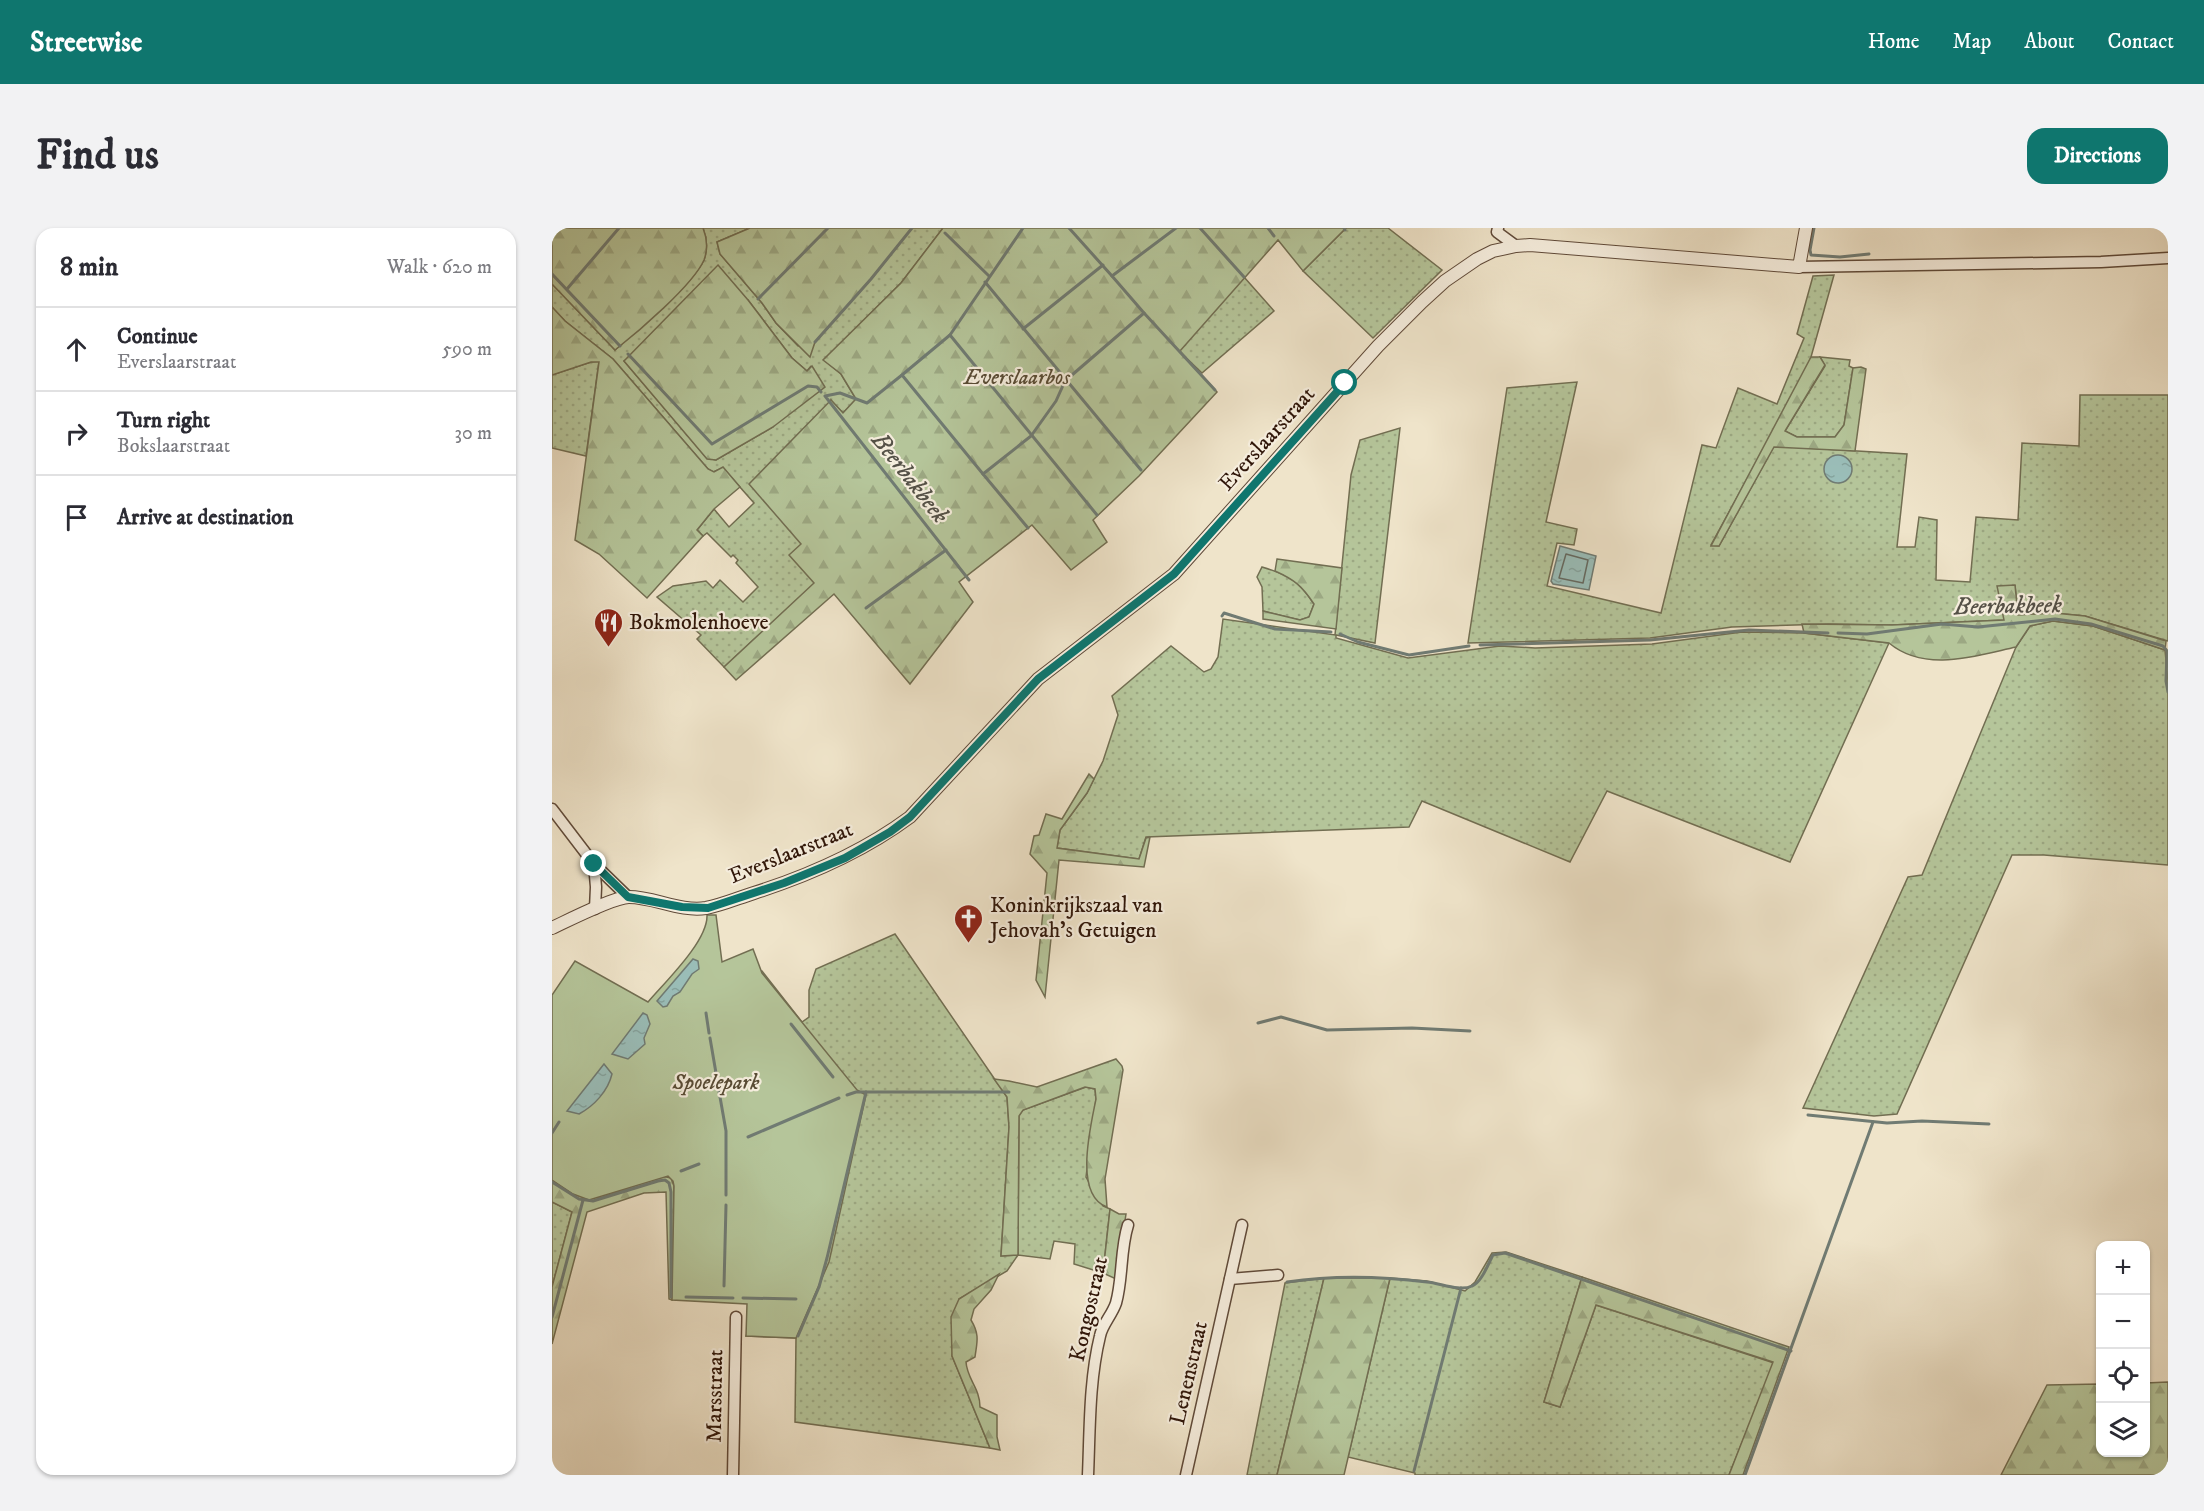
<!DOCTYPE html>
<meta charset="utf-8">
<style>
:root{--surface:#fff;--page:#f2f2f3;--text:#2b2b33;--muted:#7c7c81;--line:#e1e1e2;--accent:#0f766e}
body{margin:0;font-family:"IM FELL DW Pica",serif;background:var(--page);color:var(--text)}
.controls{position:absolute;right:18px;bottom:18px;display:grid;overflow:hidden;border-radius:12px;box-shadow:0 2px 4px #0004}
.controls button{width:54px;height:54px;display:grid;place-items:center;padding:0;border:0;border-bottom:2px solid var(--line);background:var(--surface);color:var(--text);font:30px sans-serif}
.stop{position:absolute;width:18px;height:18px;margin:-14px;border:4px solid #0f766e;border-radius:50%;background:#fff}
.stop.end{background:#0f766e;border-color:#fff;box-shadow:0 2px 6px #0008}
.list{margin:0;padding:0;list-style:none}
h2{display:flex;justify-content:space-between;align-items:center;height:78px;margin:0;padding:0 24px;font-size:26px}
h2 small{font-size:20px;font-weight:400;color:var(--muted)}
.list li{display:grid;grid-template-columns:39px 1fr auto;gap:18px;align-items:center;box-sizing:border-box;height:84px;padding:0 24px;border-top:2px solid var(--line)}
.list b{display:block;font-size:22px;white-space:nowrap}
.list p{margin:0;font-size:20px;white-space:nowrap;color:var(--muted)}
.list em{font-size:20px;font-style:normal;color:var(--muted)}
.icon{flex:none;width:33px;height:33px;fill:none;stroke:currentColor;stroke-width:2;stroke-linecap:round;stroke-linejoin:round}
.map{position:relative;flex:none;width:1616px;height:1247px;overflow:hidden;border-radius:18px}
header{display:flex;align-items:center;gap:36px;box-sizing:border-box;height:84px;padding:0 30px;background:var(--accent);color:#fff}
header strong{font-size:28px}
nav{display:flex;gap:33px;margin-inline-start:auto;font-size:21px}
.intro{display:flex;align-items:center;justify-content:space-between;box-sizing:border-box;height:144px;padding:0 36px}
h1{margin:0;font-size:42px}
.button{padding:15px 27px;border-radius:18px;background:var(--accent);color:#fff;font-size:21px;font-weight:700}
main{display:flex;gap:36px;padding:0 36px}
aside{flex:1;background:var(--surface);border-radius:18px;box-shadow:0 2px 4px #0004}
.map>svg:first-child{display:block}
.grass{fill:url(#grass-dots);stroke:#726e52;stroke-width:1.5;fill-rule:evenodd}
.forest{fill:url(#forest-firs);stroke:#726e52;stroke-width:1.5}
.park{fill:#b5c59a;stroke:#726e52;stroke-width:1.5}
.water{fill:url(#water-ripples);stroke:#707b73;stroke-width:1.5}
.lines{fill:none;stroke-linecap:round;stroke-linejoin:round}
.shore{stroke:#656a61;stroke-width:1.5}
.stream{stroke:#707b73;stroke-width:3}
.minor-casing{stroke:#604a39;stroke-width:13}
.tertiary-casing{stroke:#604a39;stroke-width:14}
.minor{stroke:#f5eddd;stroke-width:10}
.tertiary{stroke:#f5eddd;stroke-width:12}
.route{stroke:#0f766e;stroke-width:8}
.labels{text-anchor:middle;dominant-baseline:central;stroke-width:4.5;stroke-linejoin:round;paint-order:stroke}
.park-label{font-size:22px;font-style:italic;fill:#584b34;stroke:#f5eddd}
.street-label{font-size:22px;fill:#301609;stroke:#f5eddd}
.poi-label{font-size:22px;fill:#301609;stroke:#f5eddd;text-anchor:start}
.water-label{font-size:24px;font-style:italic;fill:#555147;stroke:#f5eddd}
</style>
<header>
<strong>Streetwise</strong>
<nav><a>Home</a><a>Map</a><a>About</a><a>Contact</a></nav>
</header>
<div class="intro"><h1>Find us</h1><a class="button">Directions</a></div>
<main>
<aside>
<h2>8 min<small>Walk · 620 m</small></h2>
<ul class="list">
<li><svg class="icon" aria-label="ahead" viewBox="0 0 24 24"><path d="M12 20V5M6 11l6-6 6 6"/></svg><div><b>Continue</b><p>Everslaarstraat</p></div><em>590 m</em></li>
<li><svg class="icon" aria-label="right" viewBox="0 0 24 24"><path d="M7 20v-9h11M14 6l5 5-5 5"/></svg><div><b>Turn right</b><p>Bokslaarstraat</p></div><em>30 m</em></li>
<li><svg class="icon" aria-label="arrive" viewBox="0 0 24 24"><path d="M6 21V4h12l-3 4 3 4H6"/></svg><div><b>Arrive at destination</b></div></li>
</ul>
</aside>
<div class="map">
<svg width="1616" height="1247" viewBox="0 0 1616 1247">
<defs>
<pattern id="grass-dots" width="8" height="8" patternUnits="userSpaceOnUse" patternTransform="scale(1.5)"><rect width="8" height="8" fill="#b5c59a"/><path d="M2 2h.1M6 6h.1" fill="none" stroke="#9ca883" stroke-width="1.8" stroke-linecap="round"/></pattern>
<pattern id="forest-firs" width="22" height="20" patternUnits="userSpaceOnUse" patternTransform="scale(1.5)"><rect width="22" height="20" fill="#b5c59a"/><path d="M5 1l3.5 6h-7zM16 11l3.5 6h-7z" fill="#9ca883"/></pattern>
<pattern id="water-ripples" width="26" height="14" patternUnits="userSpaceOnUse" patternTransform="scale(1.5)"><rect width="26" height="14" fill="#9abeb9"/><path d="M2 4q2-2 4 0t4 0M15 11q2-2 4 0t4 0" fill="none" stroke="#85a39e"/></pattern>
</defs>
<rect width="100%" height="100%" fill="#efe4ca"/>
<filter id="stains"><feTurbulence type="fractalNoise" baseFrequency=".00333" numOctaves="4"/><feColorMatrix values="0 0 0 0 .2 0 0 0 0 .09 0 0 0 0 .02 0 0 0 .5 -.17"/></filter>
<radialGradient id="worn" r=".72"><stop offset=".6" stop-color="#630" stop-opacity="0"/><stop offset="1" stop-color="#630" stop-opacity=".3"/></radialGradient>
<g class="grass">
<path d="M151,0H198L165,14L168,26L210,75L224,95L246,118L263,114L319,51L360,0H391L349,55L272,132L289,146L304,171L291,185L279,172L249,317L238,327L263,355L172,439L145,411L149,407L105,369L121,358L154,353L161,360L168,352L191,374L206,359L184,335L186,332L181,327L179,329L155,305L151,308L145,302L162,281L177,299L202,275L171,240L161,244L156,241L61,131L13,93L0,79V56L63,122C85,102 141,56 152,32C156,21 155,10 151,0ZM196,72L240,130L255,143L259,138L221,199L164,232L155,230L72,133Z"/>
<polygon points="794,0 836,0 890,42 821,110 751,43"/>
<polygon points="1282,47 1259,129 1254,143 1159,317 1167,318 1222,218 1355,226 1345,319 1363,319 1367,289 1385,292 1384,352 1418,354 1424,289 1466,292 1470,215 1527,218 1528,167 1616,167 1616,413 1533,388 1502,385 1466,387 1463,357 1452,392 1340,397 1276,396 1180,399 1098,410 916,415 955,160 1025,154 994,294 1025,301 1022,317 1005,315 995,358 1109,385 1150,217 1164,220 1186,160 1225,176 1252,110 1245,106 1261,48"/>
<polygon points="692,49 722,83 650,145 627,123"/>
<polygon points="1268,129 1298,132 1297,138 1301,140 1292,197 1283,209 1245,209 1233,203 1273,138"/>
<polygon points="47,133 34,228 0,220 0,147 39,134"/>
<polygon points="848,200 823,415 784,407 784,410 856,430 948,418 983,420 1100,416 1190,404 1252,405 1337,415 1238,634 1055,563 1018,634 870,573 857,599 594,609 587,631 505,620 508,602 535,565 551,533 566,487 560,468 619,418 652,444 659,441 666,429 671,391 783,407 799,247 808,212"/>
<path d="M710,339C737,347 746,352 762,376L757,389L748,392L711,383L710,359L705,349Z"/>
<polygon points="1501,393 1541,398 1613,422 1616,453 1616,637 1492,627 1460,627 1345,886 1322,888 1251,880 1356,649 1370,647 1464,419 1478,398"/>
<polygon points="343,706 455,869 457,899 449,1028 466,1027 467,887 471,882 534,859 543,861 544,871 534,949 551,978 558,981 551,1045 522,1036 523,1016 502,1013 498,1031 466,1027 455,1043 407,1071 400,1128 438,1220 243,1194 244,1110 194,1108 301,857 176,746 210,743 250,794 257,789 257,762 264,741"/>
<polygon points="0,974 20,984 0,1059"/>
<polygon points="954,1024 1030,1049 992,1174 1008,1179 1044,1077 1222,1135 1177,1247 863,1247 863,1245 796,1229 838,1050 875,1053 913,1063 923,1054 940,1025"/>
<polygon points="772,1050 725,1247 695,1247 733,1055"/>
</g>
<g class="forest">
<path d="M0,0H151C155,10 156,21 152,32C141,57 86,104 63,122L0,56Z"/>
<polygon points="198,0 360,0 319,51 263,114 258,129 224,95 210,75 168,26 165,14"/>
<polygon points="391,0 794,0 751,43 726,12 628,123 665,164 587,248 541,292 555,314 519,342 480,297 407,354 421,374 358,456 282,366 184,452 172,439 262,355 237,327 249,316 197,256 279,172 291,185 304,171 289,146 271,132 349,55"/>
<polygon points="166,37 196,72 240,130 255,143 260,138 273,159 221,199 164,232 155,231 72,133"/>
<polygon points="0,79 13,93 61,131 156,241 162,244 171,239 188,259 162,281 145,302 151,308 95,370 47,326 23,312 47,134 39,134 0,147"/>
<polygon points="1259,129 1268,129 1273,137 1233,203 1245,209 1283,209 1292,197 1301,140 1309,139 1314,141 1303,223 1222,219 1167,318 1159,318"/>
<path d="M725,331L790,340L784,401L711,391V383L748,392L757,389L762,376C750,358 743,352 723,343Z"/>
<path d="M1463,357L1466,387L1502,385L1533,388L1614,413L1613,422L1541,398L1501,393L1478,398L1464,419C1423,428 1373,445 1337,415L1252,405L1250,396L1340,397L1452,392L1445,358Z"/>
<polygon points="537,546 542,551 535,565 508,602 505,620 587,631 594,610 598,609 592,639 507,632 493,769 484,752 495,645 478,626 482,608 487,607 494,586 510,591"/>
<path d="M564,831L570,838L571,842L553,951L555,979C521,967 539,897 544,871L543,861L533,859L471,882L467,888L466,1027L449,1028L457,899L455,869L442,851L457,853L485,859Z"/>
<polygon points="110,948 119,950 122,958 120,1072 117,1071 114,964 92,965 35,984 0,1116 0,1059 20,984 0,974 0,952 21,966 48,970"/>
<polygon points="558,981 567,986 574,986 564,1051 551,1045"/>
<path d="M447,1046L439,1062L422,1081L419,1092C428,1107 425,1114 423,1129L414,1134C415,1151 428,1160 428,1179L445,1187V1209L448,1222L438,1220L400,1128L399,1089L407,1071Z"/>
<polygon points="1030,1049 1237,1119 1191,1247 1177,1247 1221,1134 1044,1077 1008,1179 992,1174"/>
<polygon points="772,1050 838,1050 792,1247 725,1247"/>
<polygon points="1616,1154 1616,1247 1449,1247 1495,1157 1548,1156 1548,1224 1594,1224 1594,1155"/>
</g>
<path class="park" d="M155,687H164L170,734L201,721L210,745L305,862L314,867L277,1034L244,1110L194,1108L195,1076L120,1072L122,958L121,953L116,948L37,972L21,966L0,952V767L23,733L96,774C113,754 156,713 155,687Z"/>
<g class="water">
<circle cx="1286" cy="241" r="14"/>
<polygon points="1008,318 1044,328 1037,362 1001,356 999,353"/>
<polygon points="141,731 146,733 147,741 140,746 128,764 121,768 115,778 111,779 105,773"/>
<polygon points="91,785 95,787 98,796 92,810 93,816 76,831 60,826"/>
<path d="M52,836L60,846C56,863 42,878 27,886L15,883Z"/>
</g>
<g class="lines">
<polygon class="shore" points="1014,326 1036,332 1031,355 1007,350"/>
<g class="stream">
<polyline points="517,0 560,48"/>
<polyline points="648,0 692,49"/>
<polyline points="716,0 722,8"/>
<polyline points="792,0 793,2"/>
<polyline points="1262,0 1258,22 1259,27 1288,29 1317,26"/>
<polyline points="393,5 437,48"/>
<polyline points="0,46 68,118"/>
<polyline points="433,54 589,242"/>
<polyline points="15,61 67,0"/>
<polyline points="206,71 276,0"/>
<polyline points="592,85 663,162"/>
<polyline points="471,101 551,37"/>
<polyline points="398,107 545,287"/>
<polyline points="263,114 319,51 360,0"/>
<polyline points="76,126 160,216 256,158 265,159 269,164"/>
<polyline points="350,147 398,107 471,0"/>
<polyline points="431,246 476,300"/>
<polyline points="417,352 273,168 288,165 315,175 350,147 431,246 479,208 504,173 513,153 592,85 560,48 624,0"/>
<polyline points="314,380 394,322"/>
<polyline points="670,388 672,385 723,401 779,404"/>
<polyline points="1286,405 1315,406 1390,396 1426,399 1503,391 1539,396 1611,418 1615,423 1614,453 1616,464"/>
<polyline points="788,406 806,414 857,427 917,418"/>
<polyline points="928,417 1098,412 1197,402 1276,405"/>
<polyline points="154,785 157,805"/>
<polyline points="706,795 729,789 775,802 860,800 918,803"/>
<polyline points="239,796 281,849"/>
<polyline points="158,810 164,845"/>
<polyline points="165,852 174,903 174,967"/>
<polyline points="295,867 304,864 457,864"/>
<polyline points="1256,887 1335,895 1370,893 1437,896"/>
<polyline points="0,905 7,894"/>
<polyline points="196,909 287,870"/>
<polyline points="129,943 147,936"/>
<polyline points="0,954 27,971 41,973 106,953 113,952 117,955 119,964 119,1069"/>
<path d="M735,1054C782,1047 827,1048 875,1054C888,1055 908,1064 920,1058C930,1054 936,1036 941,1027L953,1025L1239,1123"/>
<polyline points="172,1058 174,977"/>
<polyline points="134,1069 181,1070"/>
<polyline points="191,1070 244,1071"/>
<polyline points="0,1089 31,972"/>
<polyline points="246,1108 267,1059 275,1030 314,864"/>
<polyline points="862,1243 909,1060"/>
<polyline points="1193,1247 1321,894"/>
</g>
<defs>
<g id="minor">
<polyline points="946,0 945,4 964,18"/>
<polyline points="1247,39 1549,34 1616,30"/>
<polyline points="0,581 42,636 76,669"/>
<polyline points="42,636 44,659 43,681"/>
<polyline points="678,1051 726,1047"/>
<polyline points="181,1247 184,1089"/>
<path d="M536,1247C538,1201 537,1153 548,1108C550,1097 560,1087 564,1075C571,1050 568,1022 576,997"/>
<polyline points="634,1247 690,997"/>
</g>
<path id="tertiary" d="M0,700C15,693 62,669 77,669C102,669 128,684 154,680C170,677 186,670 202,665C258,647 311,624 358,589L486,451L622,346L826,118L870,74L893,53L925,31L941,23L964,18L978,17L1247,39L1254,0"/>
</defs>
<use href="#minor" class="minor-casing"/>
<use href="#tertiary" class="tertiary-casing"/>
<use href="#minor" class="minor"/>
<use href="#tertiary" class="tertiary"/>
</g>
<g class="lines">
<polyline class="route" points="42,636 76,669 130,679 156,680 232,655 293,630 338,604 358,589 486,451 622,346 793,155"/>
</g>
<defs>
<symbol id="restaurant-pin" viewBox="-11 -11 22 30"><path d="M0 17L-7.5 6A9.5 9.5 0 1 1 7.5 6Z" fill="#8f2418" stroke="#f5eddd"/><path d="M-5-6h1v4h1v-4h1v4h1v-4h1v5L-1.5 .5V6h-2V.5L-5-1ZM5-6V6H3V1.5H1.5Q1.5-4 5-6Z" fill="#fff"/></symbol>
<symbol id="church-pin" viewBox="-11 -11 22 30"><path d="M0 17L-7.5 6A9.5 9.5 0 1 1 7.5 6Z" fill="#8f2418" stroke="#f5eddd"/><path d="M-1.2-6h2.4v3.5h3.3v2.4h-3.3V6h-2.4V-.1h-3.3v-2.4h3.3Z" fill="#fff"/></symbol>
</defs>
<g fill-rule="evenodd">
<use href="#restaurant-pin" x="40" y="378" width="33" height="45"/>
<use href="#church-pin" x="400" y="674" width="33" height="45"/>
</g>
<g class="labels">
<g class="park-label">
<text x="465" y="149">Everslaarbos</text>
<text x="164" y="854">Spoelepark</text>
</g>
<g class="street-label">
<text transform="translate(715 211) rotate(-48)">Everslaarstraat</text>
<text transform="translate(239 625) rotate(-22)">Everslaarstraat</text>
<text transform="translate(537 1081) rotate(-77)">Kongostraat</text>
<text transform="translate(637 1145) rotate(-77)">Lenenstraat</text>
<text transform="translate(163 1168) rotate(-89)">Marsstraat</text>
</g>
<g class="poi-label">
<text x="77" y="394">Bokmolenhoeve</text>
<text x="438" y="677">Koninkrijkszaal van<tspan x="438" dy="25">Jehovah's Getuigen</tspan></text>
</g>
<g class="water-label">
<text transform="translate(358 250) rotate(52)">Beerbakbeek</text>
<text transform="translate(1456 378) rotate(-1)">Beerbakbeek</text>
</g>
</g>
<rect width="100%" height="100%" filter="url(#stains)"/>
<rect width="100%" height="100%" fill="url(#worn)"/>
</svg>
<div class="controls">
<button>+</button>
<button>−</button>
<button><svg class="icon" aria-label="locate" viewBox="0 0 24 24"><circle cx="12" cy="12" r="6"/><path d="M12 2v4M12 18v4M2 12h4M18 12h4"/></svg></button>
<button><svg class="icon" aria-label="layers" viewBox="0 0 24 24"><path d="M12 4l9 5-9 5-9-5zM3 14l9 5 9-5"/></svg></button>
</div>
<div class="stop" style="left:793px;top:155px"></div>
<div class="stop end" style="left:42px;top:636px"></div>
</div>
</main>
